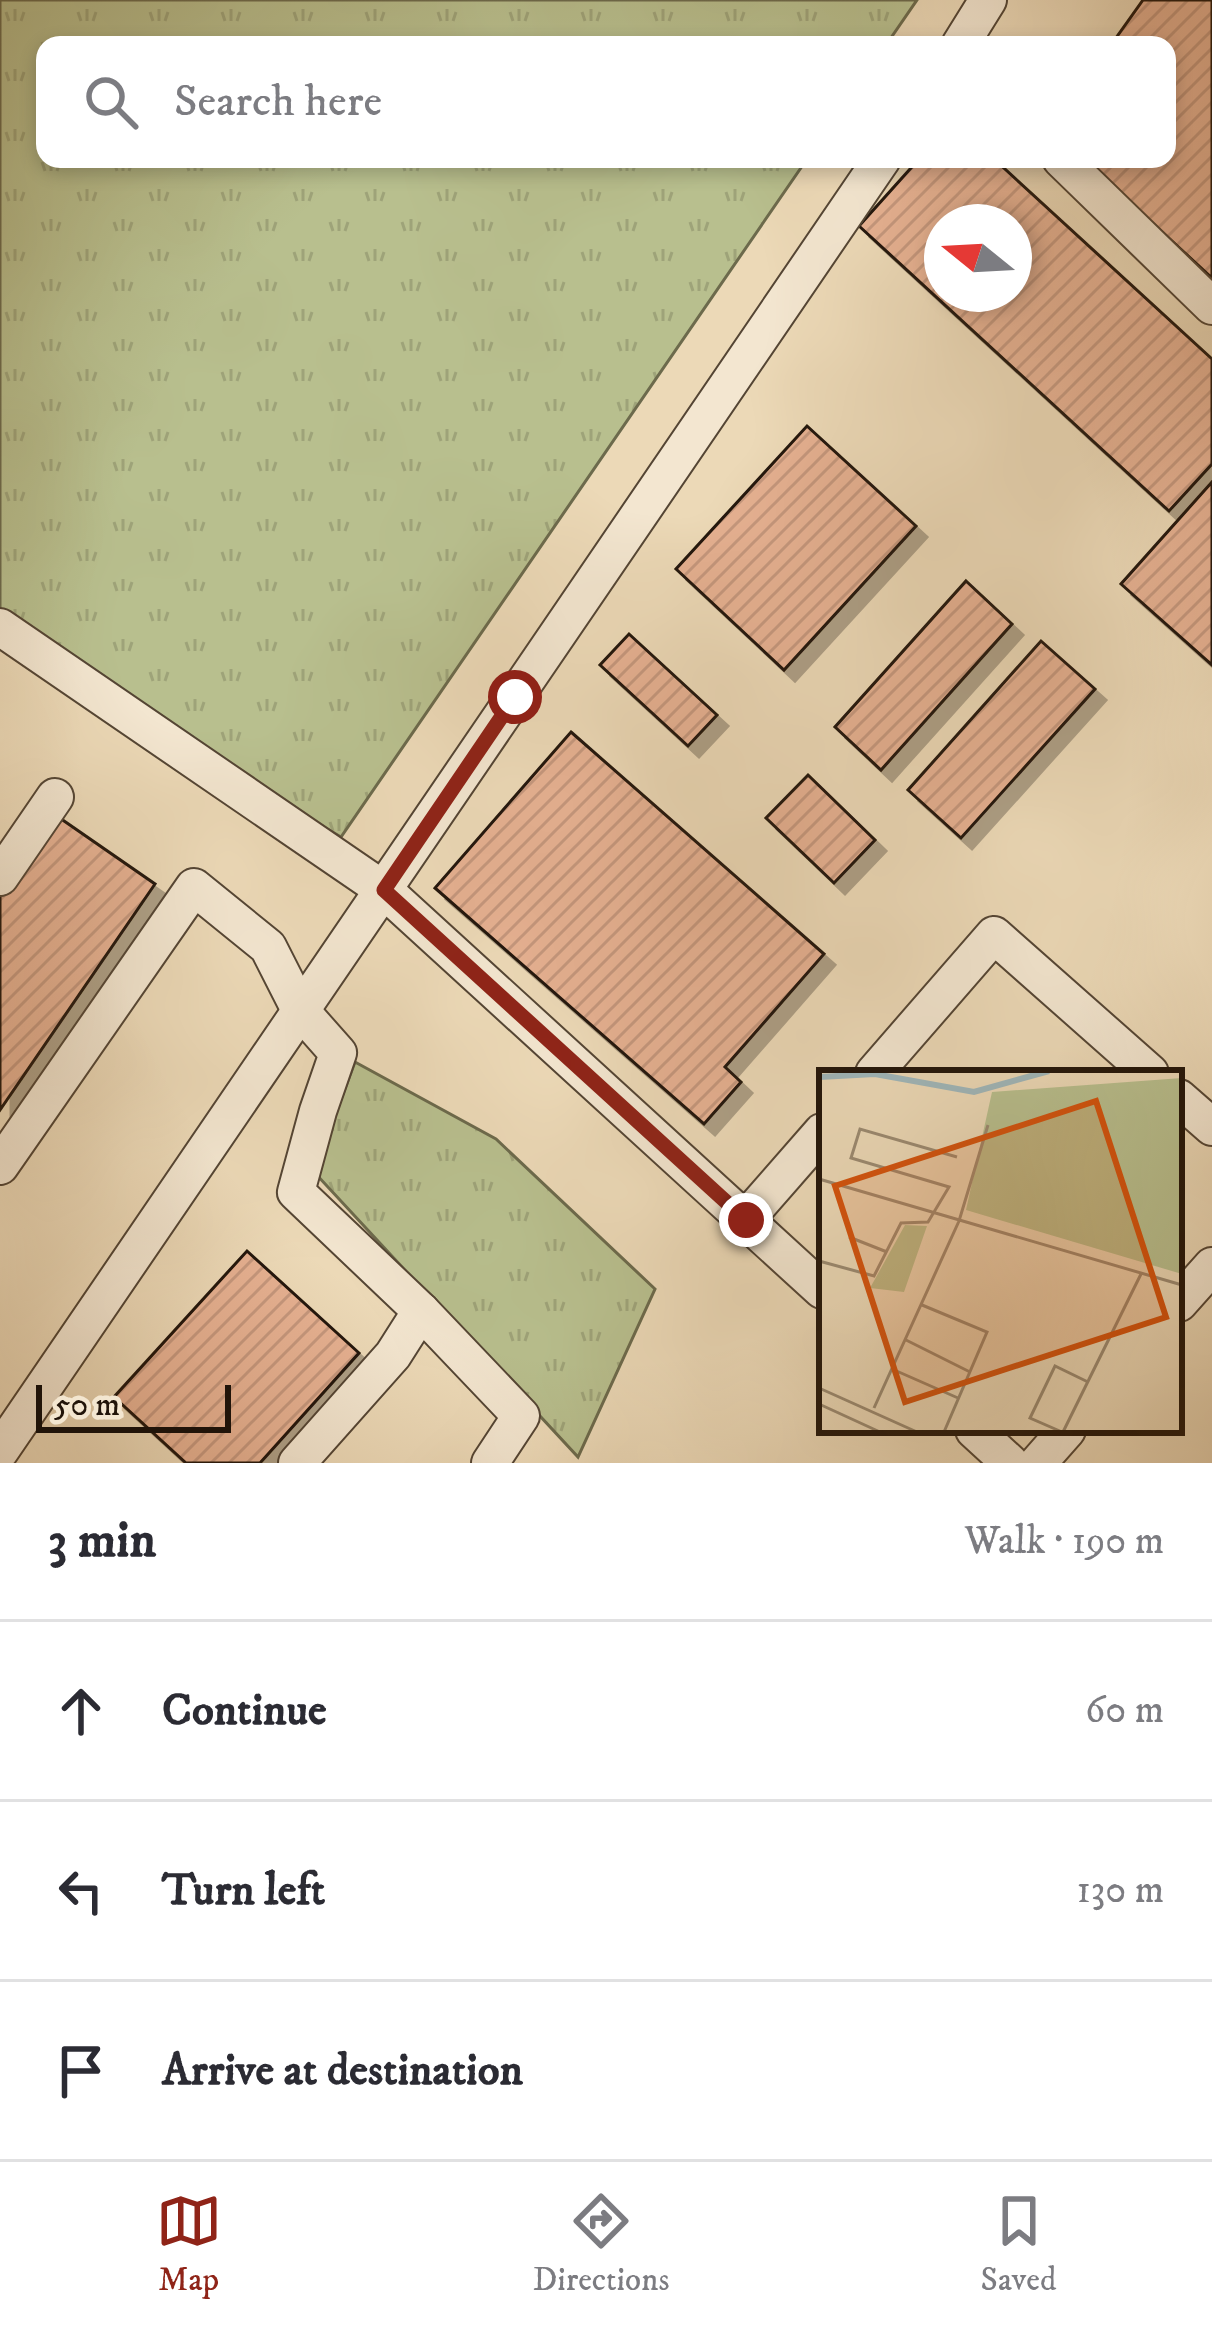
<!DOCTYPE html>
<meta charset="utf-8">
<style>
:root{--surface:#fff;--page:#f7f7f7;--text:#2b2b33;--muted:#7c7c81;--line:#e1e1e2;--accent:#8f2418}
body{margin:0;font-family:"IM FELL DW Pica",serif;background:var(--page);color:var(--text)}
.compass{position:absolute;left:924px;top:204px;width:108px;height:108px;border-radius:50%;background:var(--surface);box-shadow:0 6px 18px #0003;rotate:288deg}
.scale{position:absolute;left:36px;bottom:30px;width:195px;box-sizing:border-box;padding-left:12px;border:6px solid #211409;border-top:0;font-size:33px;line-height:42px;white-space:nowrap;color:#211409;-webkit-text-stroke:9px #f3e6d0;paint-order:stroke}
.stop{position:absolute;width:36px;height:36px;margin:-27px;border:9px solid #8f2418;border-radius:50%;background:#fff}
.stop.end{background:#8f2418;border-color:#fff;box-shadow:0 3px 12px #0008}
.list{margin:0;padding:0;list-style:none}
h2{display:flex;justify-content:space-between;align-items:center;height:156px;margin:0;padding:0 48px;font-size:51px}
h2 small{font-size:39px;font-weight:400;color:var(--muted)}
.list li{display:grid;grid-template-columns:78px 1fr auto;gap:36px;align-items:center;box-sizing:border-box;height:180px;padding:0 48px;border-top:3px solid var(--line)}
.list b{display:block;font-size:45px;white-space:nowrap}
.list em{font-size:39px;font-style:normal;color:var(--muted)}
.icon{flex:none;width:66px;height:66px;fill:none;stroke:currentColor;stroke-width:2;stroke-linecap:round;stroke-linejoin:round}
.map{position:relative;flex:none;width:1212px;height:1463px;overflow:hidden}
.search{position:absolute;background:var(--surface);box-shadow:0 6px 18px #0003;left:36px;right:36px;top:36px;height:132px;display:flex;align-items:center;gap:30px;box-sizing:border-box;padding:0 42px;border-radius:24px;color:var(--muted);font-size:45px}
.sheet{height:696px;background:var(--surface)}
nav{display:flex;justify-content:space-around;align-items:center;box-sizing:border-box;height:168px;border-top:3px solid var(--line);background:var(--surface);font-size:33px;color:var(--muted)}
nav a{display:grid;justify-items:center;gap:6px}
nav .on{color:var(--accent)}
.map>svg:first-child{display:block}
.grass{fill:url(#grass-tufts);stroke:#6c6a4c;stroke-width:3}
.building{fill:url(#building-hatch);stroke:#211409;stroke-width:3;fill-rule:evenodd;filter:url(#shadow)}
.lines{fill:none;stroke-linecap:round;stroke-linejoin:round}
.minor-casing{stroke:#544534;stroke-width:40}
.minor{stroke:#f3e6d0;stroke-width:36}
.route{stroke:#8f2418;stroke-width:15}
.inset-river{fill:none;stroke:#9fb7bb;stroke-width:6}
.inset-road{fill:none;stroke:#9b8a71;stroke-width:3}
.view{fill:#d4520c;fill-opacity:0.15;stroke:#d4520c;stroke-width:6}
.inset-edge{fill:none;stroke:#211409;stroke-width:6}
</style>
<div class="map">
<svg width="1212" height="1463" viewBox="0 0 1212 1463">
<defs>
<pattern id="grass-tufts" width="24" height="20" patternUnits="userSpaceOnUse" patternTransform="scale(3)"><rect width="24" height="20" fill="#b8bf8e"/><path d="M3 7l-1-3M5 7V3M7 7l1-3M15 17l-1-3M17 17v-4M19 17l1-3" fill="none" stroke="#9ea379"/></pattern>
<pattern id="building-hatch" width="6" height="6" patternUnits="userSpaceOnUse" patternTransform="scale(3)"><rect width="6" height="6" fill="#e6b192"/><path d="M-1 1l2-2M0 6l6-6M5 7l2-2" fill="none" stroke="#c5977d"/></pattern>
<filter id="shadow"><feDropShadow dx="11" dy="11" stdDeviation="0" flood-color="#0004"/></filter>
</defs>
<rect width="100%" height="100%" fill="#ecd9b7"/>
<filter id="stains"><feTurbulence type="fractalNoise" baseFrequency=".00167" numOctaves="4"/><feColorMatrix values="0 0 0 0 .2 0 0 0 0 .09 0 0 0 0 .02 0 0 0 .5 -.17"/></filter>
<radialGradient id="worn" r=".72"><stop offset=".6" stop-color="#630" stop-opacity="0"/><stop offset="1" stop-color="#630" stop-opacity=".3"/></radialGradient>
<g class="grass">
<polygon points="0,0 917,0 886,45 45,45 45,159 807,159 341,837 0,637"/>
<polygon points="355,1062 496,1139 655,1289 578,1457 314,1172"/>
</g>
<g class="building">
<polygon points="1143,0 1212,0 1212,278 1083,159 1167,159 1167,45 1111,45"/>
<path d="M919,159H994L1212,359V464L1169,511L859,226ZM942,222H1014V294H942Z"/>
<polygon points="807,426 916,526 784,670 676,569"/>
<polygon points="1212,482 1212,665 1121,584"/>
<polygon points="966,581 1012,624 881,770 835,727"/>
<polygon points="629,634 717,715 688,746 600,665"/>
<polygon points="1041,641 1095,689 961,838 908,790"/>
<polygon points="571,732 824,954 725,1067 741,1082 704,1124 435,888"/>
<polygon points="808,775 875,840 834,883 766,818"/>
<polygon points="54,814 155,884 0,1110 0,893"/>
<polygon points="247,1251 359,1353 260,1463 186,1463 114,1397"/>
</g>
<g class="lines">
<defs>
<g id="minor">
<polyline points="960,45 988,0"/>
<polyline points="1061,159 1212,306"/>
<polyline points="0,627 384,890 822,1290"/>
<polyline points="0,877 55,797"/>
<polyline points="874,1073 994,935 1150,1073"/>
<polyline points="1179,1098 1212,1127"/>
<polyline points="0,1166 194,887 268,947 300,1010 338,1053 318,1111 296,1192 421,1311 521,1416 490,1463"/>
<polyline points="745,1220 822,1132"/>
<polyline points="1179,1303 1212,1266"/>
<polyline points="974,1430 1010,1463"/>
<polyline points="0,1451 882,159"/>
<polyline points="297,1463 393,1355 421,1311"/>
<polyline points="1038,1463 1067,1430"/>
</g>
</defs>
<use href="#minor" class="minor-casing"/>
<use href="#minor" class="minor"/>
</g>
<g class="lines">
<polyline class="route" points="515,697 384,890 746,1220"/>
</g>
<g transform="translate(819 1070)">
<rect width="363" height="363" fill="#ecd9b7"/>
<path d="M363,8V204L147,140L173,22ZM86,155L108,156L85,222L51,218Z" fill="#b8bf8e"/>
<path class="inset-river" d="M0,7L56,4L155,22L230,1"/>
<path class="inset-road" d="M0,109L363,215M30,167L68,182M0,191L55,206L82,153L109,152L130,117L32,88L41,59L138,87M103,235L168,262L125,362M87,270L151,302M73,299L139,328M0,318L98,362M0,334L61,362M55,338L140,151L169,55M243,362L211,348L236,296L269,312M244,362L322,204"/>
<path class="view" d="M277,31L347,247L86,332L16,116Z"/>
<rect width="363" height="363" class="inset-edge"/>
</g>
<rect width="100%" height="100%" filter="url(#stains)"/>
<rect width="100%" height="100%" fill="url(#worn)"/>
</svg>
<svg class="compass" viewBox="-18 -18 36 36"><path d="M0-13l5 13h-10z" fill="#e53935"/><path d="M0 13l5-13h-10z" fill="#7c7c81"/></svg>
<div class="scale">50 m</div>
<div class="stop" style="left:515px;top:697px"></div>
<div class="stop end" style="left:746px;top:1220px"></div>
<div class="search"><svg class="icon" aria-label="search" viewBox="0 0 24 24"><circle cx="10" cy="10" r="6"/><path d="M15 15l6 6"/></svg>Search here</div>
</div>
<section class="sheet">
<h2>3 min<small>Walk · 190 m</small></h2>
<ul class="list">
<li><svg class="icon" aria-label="ahead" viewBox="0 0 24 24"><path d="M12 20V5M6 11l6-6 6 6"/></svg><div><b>Continue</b></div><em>60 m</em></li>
<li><svg class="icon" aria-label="left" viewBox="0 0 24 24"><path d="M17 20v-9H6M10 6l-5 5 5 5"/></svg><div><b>Turn left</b></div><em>130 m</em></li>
<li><svg class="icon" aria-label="arrive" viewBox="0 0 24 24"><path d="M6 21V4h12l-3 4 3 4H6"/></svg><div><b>Arrive at destination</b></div></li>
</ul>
</section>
<nav>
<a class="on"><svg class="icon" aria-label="map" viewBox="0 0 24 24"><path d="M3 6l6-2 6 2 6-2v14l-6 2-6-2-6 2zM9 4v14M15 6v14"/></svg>Map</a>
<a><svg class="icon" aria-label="directions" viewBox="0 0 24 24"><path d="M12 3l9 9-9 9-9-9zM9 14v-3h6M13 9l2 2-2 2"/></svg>Directions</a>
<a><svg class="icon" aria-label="saved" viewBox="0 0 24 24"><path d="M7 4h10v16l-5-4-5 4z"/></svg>Saved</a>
</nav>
